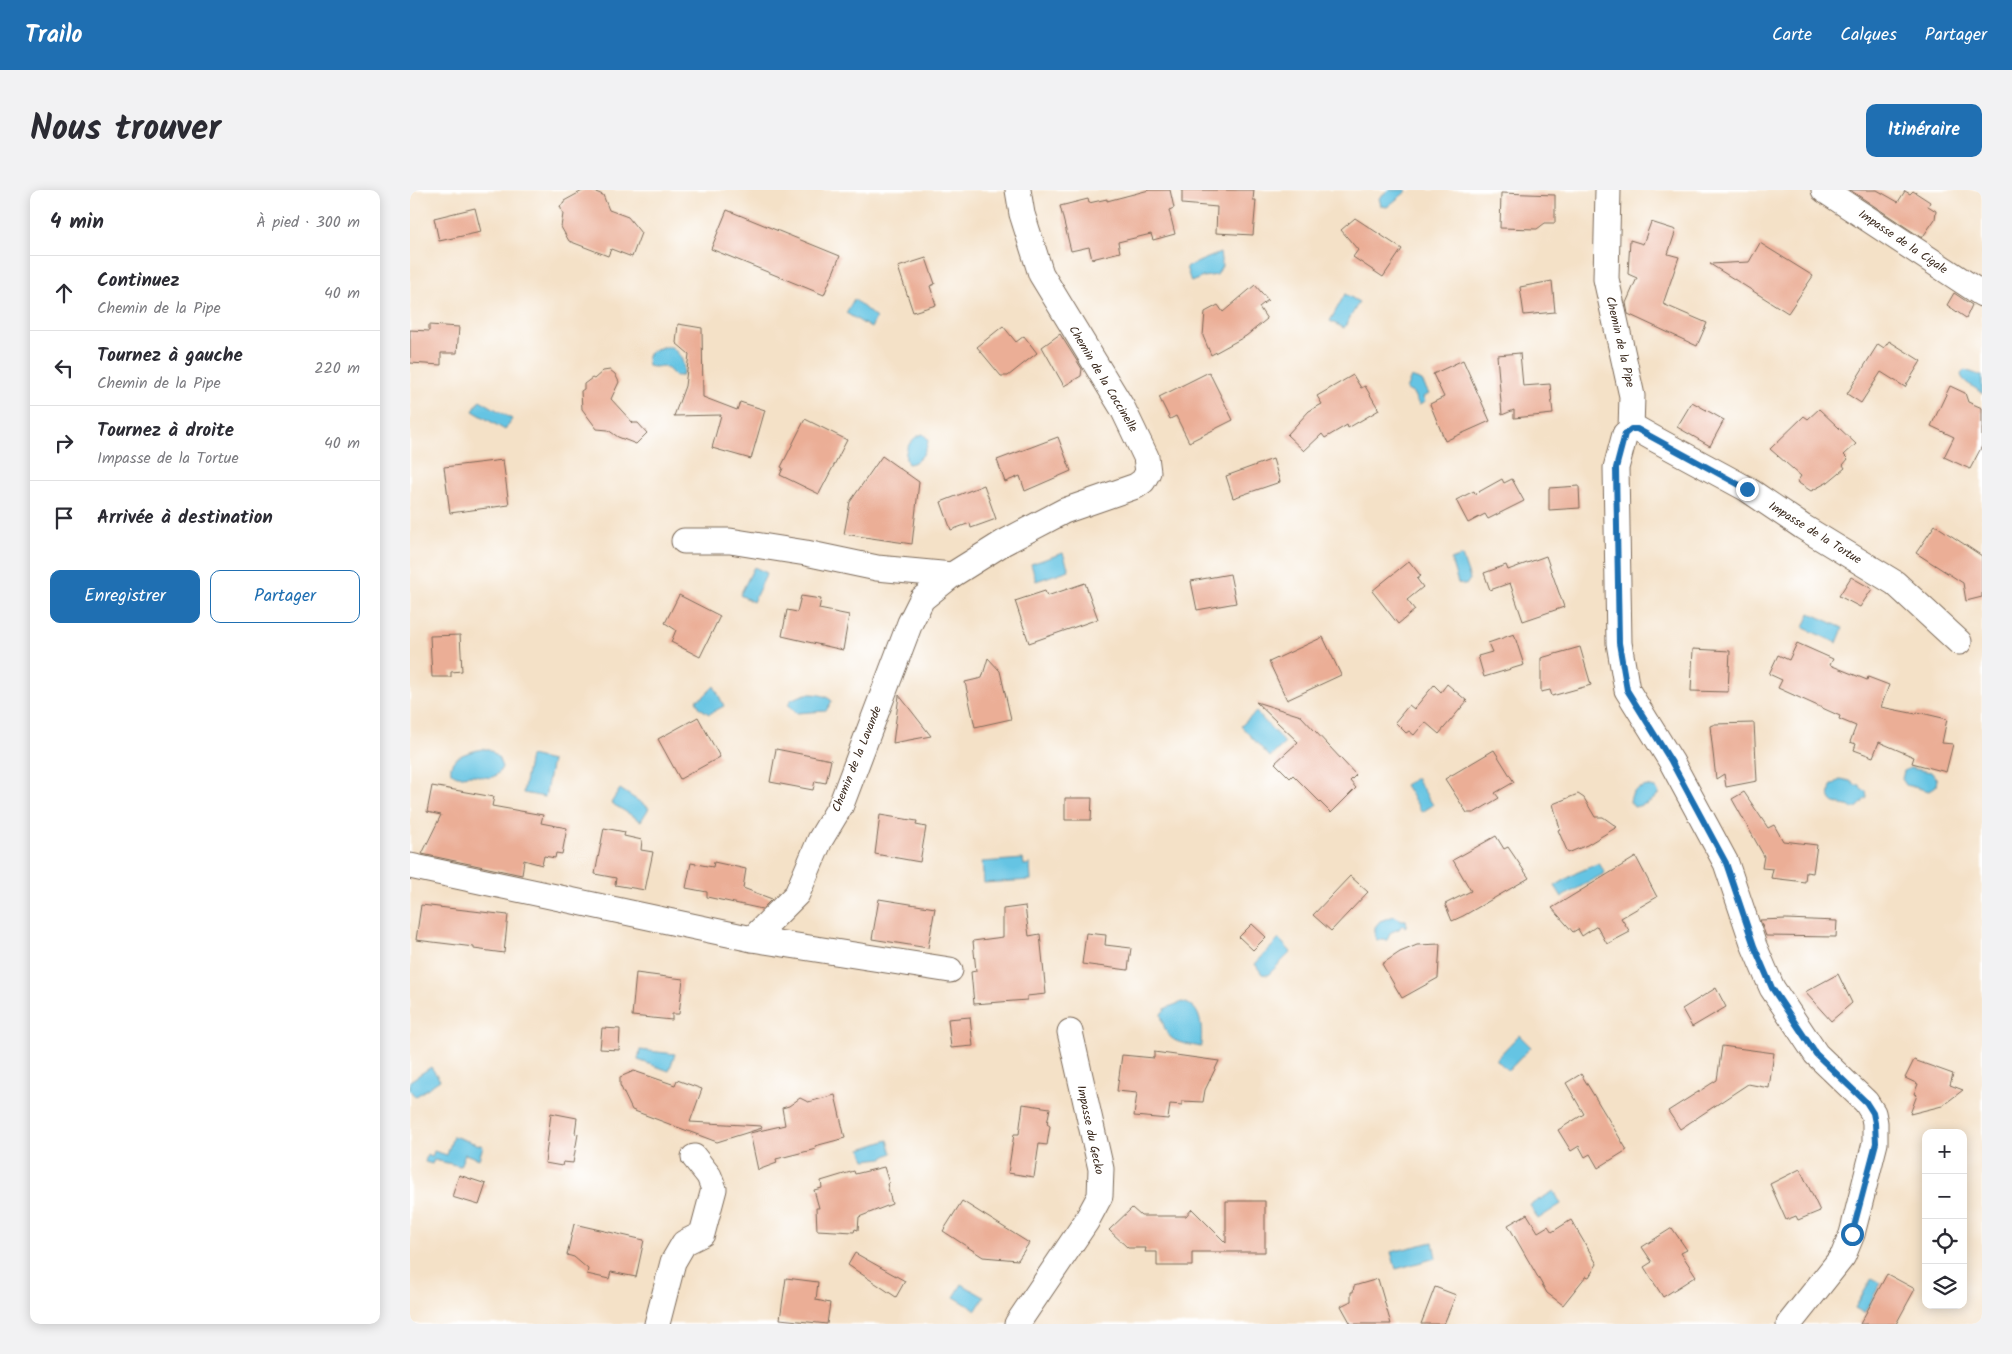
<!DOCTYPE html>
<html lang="fr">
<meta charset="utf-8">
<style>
:root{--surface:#fff;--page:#f2f2f3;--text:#2b2b33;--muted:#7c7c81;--line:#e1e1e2;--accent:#1f6fb2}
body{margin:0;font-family:Kalam,sans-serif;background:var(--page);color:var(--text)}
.controls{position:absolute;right:15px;bottom:15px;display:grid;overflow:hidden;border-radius:10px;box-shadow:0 2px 12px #0003}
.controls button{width:45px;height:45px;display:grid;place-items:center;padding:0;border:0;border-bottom:1px solid var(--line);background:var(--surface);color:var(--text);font:25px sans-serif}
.stop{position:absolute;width:15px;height:15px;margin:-11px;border:4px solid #1f6fb2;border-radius:50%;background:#fff}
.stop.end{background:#1f6fb2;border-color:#fff;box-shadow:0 1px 5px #0008}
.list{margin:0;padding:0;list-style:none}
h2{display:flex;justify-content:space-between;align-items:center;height:65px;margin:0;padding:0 20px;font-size:21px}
h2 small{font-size:16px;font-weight:400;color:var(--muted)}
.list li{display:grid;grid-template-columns:32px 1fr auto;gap:15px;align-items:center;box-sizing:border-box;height:75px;padding:0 20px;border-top:1px solid var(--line)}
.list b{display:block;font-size:19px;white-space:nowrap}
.list p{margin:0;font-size:16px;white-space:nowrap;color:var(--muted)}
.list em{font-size:16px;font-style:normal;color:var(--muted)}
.actions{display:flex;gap:10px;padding:15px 20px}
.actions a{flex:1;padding:11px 0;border:1px solid var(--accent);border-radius:10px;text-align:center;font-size:18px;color:var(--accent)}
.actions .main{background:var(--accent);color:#fff}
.icon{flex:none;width:28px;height:28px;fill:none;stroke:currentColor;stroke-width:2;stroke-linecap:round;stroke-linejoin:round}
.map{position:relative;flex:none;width:1572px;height:1134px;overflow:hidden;border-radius:10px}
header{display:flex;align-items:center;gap:30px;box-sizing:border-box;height:70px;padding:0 25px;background:var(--accent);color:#fff}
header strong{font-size:24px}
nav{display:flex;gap:28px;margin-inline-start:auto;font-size:18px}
.intro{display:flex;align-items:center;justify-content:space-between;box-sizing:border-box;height:120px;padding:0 30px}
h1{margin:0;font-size:35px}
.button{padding:12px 22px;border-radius:10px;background:var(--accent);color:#fff;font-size:18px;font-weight:700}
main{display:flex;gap:30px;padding:0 30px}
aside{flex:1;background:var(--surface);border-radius:10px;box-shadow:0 2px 12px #0003}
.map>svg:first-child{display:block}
.water{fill:#65c4e3;stroke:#507780}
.building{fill:#ebae96}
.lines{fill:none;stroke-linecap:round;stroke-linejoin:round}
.minor-casing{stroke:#7c6a59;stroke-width:27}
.minor{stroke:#fff;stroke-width:25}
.route{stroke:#1f6fb2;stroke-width:6}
.labels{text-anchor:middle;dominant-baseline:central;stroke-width:4.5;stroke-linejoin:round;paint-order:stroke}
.street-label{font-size:12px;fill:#3b2a1e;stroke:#fff}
</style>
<header>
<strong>Trailo</strong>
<nav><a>Carte</a><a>Calques</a><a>Partager</a></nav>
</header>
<div class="intro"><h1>Nous trouver</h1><a class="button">Itinéraire</a></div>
<main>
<aside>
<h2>4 min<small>À pied · 300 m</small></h2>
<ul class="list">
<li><svg class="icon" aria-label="ahead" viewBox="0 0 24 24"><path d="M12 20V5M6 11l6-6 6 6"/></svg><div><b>Continuez</b><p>Chemin de la Pipe</p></div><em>40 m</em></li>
<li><svg class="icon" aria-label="left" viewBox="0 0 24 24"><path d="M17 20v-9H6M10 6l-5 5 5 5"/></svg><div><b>Tournez à gauche</b><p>Chemin de la Pipe</p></div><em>220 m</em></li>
<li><svg class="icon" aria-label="right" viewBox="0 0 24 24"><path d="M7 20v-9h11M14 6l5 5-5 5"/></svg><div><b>Tournez à droite</b><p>Impasse de la Tortue</p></div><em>40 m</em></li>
<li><svg class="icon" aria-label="arrive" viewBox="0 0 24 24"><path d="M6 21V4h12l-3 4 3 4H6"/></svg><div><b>Arrivée à destination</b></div></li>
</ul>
<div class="actions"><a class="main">Enregistrer</a><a>Partager</a></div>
</aside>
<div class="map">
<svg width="1572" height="1134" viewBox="0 0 1572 1134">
<rect width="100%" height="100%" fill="#fff"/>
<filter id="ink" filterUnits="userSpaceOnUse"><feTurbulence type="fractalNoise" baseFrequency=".02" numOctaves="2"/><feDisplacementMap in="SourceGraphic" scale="10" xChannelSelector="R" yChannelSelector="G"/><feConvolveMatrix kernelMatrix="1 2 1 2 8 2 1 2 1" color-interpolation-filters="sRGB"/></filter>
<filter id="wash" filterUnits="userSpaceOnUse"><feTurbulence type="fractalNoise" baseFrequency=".0096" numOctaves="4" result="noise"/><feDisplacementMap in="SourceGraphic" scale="20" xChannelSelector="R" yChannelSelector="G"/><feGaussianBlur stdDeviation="1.12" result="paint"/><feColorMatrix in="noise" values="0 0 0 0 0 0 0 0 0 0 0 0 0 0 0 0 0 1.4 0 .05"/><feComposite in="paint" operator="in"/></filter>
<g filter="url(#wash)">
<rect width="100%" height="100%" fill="#f4e1c7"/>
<g class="water">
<polygon points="978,0 996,0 997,1 977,17 971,16 969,8"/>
<polygon points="810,63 812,76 807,85 793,87 781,92 776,77"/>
<polygon points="935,104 949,112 934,138 920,131"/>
<polygon points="444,109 466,128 461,138 436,123"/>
<path d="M252,157H261C270,163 277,175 272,186H265C250,169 253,180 238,176L237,169L240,162Z"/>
<path d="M1555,180L1572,186V204C1565,196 1552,193 1551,184Z"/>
<polygon points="1001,187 1012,191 1019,204 1013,207 1015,212 1009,215 1003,203 996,200"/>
<polygon points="70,210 102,229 95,240 63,221"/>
<path d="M513,244L518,249C518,260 510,273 498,274C491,262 501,247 513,244Z"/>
<polygon points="653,363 659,380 626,391 621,374"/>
<polygon points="1052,366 1060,389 1056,395 1048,393 1041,370"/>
<polygon points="344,377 357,383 343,412 330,405"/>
<polygon points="1400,423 1433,438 1427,453 1394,438"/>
<polygon points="304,496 314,516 299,524 290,518 286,510 293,507"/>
<path d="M396,504C406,504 414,504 422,511L416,521L386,523L378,514L382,509Z"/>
<polygon points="846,522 875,553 860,567 831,536"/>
<path d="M72,559H79L88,567L92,577C85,592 76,587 64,585C54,584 49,590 41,582C38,566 60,562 72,559Z"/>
<polygon points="120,566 142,571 135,607 113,603"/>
<polygon points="1500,578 1521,582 1527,589 1526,596 1519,601 1496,595 1492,589 1494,581"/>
<polygon points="1006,588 1023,615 1012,622 995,595"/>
<path d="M1431,589L1440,591L1445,595H1450L1451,599L1456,601L1457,608C1452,610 1451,617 1445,618C1439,619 1442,617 1437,616C1424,614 1416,612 1421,596Z"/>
<path d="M1237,596L1245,598L1249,603C1243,612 1234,615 1224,617L1220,612C1221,601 1227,599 1237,596Z"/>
<polygon points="210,599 239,618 231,631 201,613"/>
<polygon points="613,669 614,675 620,674 621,690 574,693 572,672"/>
<polygon points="1189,673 1195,683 1152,707 1145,696 1166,683"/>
<polygon points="984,726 992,730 996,730 997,735 995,737 992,735 989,739 981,742 977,750 967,750 965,746 965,737 970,731"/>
<polygon points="869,749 881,762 858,785 852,784 845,774"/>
<path d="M772,812C793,816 792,839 791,857C766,852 756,853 751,824L756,818Z"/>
<polygon points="1109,845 1121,857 1098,881 1086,869"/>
<polygon points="230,860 265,864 259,881 228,870"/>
<polygon points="21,877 30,890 5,907 0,900 0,891"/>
<polygon points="43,946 73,956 69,969 55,964 50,976 24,970 22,974 15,972 17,965 22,967 24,961 37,965"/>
<polygon points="478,950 482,963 472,968 455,970 451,959"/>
<polygon points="1144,1001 1151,1014 1128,1029 1120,1015"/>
<polygon points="1023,1052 1026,1068 986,1079 981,1062"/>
<polygon points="1462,1088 1471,1093 1454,1123 1445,1118"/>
<polygon points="552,1094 574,1107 566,1120 544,1107"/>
</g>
<g id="blocks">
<g class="building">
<polygon points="174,0 181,0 193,5 199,20 218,27 231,43 222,67 201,59 198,66 159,51 151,37 153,24 150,16 154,13 154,11"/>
<polygon points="739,0 760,0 764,18 759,20 765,44 743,50 741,44 708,52 710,62 682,69 679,57 661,61 650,16 678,9 679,13 697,9 697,11"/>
<polygon points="772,0 844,0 843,10 846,10 843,45 806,43 807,17 772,14"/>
<polygon points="1440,0 1467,0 1488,12 1495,1 1500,4 1503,1 1520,12 1518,16 1526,21 1525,29 1512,48"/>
<polygon points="1091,3 1145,5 1145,33 1135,33 1127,39 1090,38"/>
<polygon points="65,18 71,42 29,51 24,28"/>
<polygon points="317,20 430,66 414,105 301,59"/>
<polygon points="945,28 992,59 973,87 943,67 948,60 931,40"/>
<polygon points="1241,32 1266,40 1258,64 1269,67 1253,114 1297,133 1287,156 1218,124 1216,113 1227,88 1218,84 1220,50 1233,54"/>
<polygon points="1350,53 1403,86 1378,123 1300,74 1339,72"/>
<polygon points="516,68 525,94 520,96 526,115 503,122 488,77"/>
<polygon points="1142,91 1145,122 1114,125 1110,97"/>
<polygon points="845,95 858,110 849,117 857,129 836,146 801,165 793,146 795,122 808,115 813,122"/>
<polygon points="1544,103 1562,115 1556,128 1537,115"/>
<polygon points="268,134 292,138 293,207 327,220 330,212 355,220 341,269 302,258 311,225 264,226 275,196 279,164 266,153"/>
<polygon points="19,135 49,137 47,163 31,163 31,175 0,173 0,140 19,141"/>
<polygon points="593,136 606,152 614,146 627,163 598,186 591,186 567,157"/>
<polygon points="650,144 672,179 671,186 654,196 632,157"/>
<polygon points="1479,151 1511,171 1495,197 1471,182 1451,213 1437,204 1468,154 1474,158"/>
<polygon points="1110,163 1113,196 1140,194 1143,224 1104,228 1104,220 1092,225 1087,165"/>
<polygon points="1053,170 1080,231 1035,251 1020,214 1034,207 1023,184"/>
<polygon points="200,180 205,184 209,192 201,209 223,233 228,233 237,243 226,254 208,247 198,240 187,239 172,219 171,201 174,199 174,194 182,188 184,189 193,181"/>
<polygon points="799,182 823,230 779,252 766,226 760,229 749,207"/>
<polygon points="943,185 951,198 955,196 969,220 938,238 937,235 915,248 912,244 894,261 877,245 899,221 912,214 907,206"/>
<polygon points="1540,196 1555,203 1558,212 1572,218 1572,256 1560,279 1534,267 1544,247 1521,236"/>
<polygon points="1282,212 1314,230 1300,256 1267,237"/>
<polygon points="1409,219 1446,254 1434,265 1438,269 1433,275 1435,278 1418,292 1401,301 1387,292 1391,286 1360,259 1394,226 1398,229"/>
<polygon points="395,229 437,250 409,304 370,285 373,278 371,277"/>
<polygon points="648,247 661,281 615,301 610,286 595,292 587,270"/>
<polygon points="472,266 509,292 502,354 434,344 440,312"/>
<polygon points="863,269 870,292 823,308 816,286"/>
<polygon points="93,270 99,315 40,323 34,277"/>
<polygon points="1092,289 1094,293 1102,289 1114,311 1078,329 1075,324 1058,333 1046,310 1064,301 1065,304"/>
<polygon points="574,295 586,329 561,338 560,333 541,340 531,312"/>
<polygon points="1169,296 1170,318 1139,320 1139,298"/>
<polygon points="1525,335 1572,366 1572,407 1556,411 1553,393 1506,363"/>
<polygon points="1136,366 1154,417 1113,431 1100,393 1080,400 1074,383 1096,375 1098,380"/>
<polygon points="999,371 1011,386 1007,389 1013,397 997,410 1005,420 988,434 962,401"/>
<polygon points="820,384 826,413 787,420 781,391"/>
<polygon points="1441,387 1462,399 1450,417 1429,406"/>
<polygon points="675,393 688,429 619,453 605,411 635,401 637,406"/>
<polygon points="269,405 310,426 290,467 261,452 266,440 255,433"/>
<polygon points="391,406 411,409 409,419 439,425 433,460 372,446 377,420 387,422"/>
<polygon points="1104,444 1114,475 1074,487 1068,466 1082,462 1078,453"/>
<polygon points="50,445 52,481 41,482 41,487 22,487 20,446"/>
<polygon points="913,447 931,485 877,510 859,472"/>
<polygon points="1387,453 1423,469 1420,475 1457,490 1458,487 1479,495 1471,517 1506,524 1507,522 1537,529 1532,553 1543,554 1536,582 1502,573 1504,567 1469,552 1463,567 1444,560 1446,554 1440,552 1446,536 1429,529 1430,526 1368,498 1372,490 1359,484 1368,465 1379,470"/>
<polygon points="1170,457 1181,495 1142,506 1140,500 1131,502 1131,468"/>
<polygon points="1283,459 1320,461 1318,502 1281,501"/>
<polygon points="578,468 590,481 601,529 565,537 555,492 572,488"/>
<polygon points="1037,494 1057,511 1029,544 1015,532 1004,545 999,541 996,543 985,532 999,515 1004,519 1024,495 1031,502"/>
<polygon points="489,505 521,546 483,553"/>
<polygon points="846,512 891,526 946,585 940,591 946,598 921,623 883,585 880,588 865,573 888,552"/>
<polygon points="288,527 310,567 270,589 248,549"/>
<polygon points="1344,533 1347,591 1316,597 1314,584 1306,589 1300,536 1305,534"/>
<polygon points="366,559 421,570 416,593 405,591 403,600 360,592"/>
<polygon points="1084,560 1104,592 1085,603 1089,608 1064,623 1057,623 1035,589"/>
<polygon points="22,596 84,607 82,616 133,625 131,633 157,638 152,664 146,663 145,668 134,666 132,675 114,670 112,685 12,664 31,625 17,622"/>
<polygon points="1334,602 1358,638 1364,635 1373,651 1407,655 1403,683 1396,682 1395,692 1361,688 1363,679 1352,678 1354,666 1322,609"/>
<polygon points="1168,604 1174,608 1185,627 1193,627 1207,637 1177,655 1158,663 1148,640 1150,639 1143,614"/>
<polygon points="655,608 682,608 681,630 655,630"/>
<polygon points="470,625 507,631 506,635 516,637 510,672 465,664"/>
<polygon points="194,638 215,642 214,646 232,650 231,660 243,662 235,700 205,695 206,688 185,684"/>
<polygon points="1086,646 1094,659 1098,657 1119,688 1053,726 1042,731 1035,714 1061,701 1043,670"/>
<polygon points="1226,667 1247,707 1211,728 1220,742 1197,754 1187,736 1172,746 1168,739 1163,742 1142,718"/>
<polygon points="304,672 336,679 333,698 362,709 352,719 297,707 297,702 276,698 281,673 303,677"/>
<polygon points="940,686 958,702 921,741 903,725"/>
<polygon points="469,709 525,718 518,758 462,749"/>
<polygon points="11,715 98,725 94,763 64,759 64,757 6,750"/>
<polygon points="615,716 619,746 630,744 636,804 617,806 617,810 564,814 561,782 566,781 563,751 593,747 593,719"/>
<polygon points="1376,729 1427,731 1426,747 1356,746 1350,730"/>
<polygon points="842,734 856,747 843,760 829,747"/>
<polygon points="676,743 696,745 695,755 721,758 718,780 672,774"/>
<polygon points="1030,754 1028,788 992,808 972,774 990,762 1007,755"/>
<polygon points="226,783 273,789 269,824 262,824 262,830 222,826"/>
<polygon points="1428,784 1442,813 1421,831 1395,802"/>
<polygon points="1306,798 1316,817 1282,837 1272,819"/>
<polygon points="560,827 563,856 541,858 538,829"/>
<polygon points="192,838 210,839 209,860 190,859"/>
<polygon points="1312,856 1364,863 1359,898 1338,894 1270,939 1258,921 1307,890"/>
<polygon points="744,862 809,871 795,900 793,912 772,911 772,915 760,914 758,929 724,926 727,903 707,901 712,865 744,868"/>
<polygon points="1504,870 1543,884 1540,895 1553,900 1532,916 1500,924 1507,905 1504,904 1508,894 1495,888"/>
<polygon points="224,881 265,895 267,890 292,899 280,932 351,936 352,938 307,952 222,920 210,895 210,887"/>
<polygon points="1171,884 1217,960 1188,978 1180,964 1175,967 1169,956 1161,961 1148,940 1174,924 1156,893"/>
<polygon points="425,905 435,948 405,956 406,959 366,969 367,973 348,980 340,943 375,935 372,918 379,916 390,908 398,912"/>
<polygon points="613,914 640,918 637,934 640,936 637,955 629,954 624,987 598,983 604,944 609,944"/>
<polygon points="141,923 167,928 165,943 168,944 163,973 153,972 152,976 135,973"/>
<polygon points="474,977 479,993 477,994 482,1014 449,1027 448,1040 445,1039 444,1042 407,1040 406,1018 409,1018 404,1000 412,998 411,991 444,981 445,984"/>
<polygon points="1390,979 1410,1021 1388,1030 1386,1026 1376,1030 1360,994"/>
<polygon points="49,985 76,994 69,1015 42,1007"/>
<polygon points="552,1011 619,1053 608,1070 573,1067 533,1041"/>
<polygon points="816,1011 855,1011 855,1062 782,1062 782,1076 747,1076 747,1062 735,1062 736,1058 718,1058 699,1040 722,1018 731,1026 776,1026 782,1019 816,1053"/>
<polygon points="1117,1024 1128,1042 1138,1036 1142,1042 1161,1030 1187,1074 1179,1087 1176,1086 1153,1115 1137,1103 1098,1035"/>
<polygon points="164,1034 234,1050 226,1087 201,1082 199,1089 177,1084 178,1079 164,1067 157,1065"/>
<polygon points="1262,1038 1277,1060 1271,1063 1286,1086 1253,1107 1234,1077 1242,1072 1232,1057"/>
<polygon points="445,1063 495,1091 486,1107 438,1075"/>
<polygon points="1477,1084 1505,1099 1486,1134 1450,1134"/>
<polygon points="376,1088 408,1092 406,1110 420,1113 417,1134 370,1129"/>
<polygon points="968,1089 981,1134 941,1134 931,1116 941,1111 941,1102 943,1102 944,1096"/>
<polygon points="1025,1097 1046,1105 1034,1134 1011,1134"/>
</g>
</g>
</g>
<g filter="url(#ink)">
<use href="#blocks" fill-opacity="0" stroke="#7c6a59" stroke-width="1"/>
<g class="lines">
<defs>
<g id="minor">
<polyline points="1198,0 1196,89 1222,206 1221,239 1215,244 1206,278 1209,453 1217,500 1261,571 1316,673 1344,756 1362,798 1406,864 1456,912 1463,923 1465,933 1465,953 1442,1044 1433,1066 1379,1134"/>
<polyline points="1414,0 1572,104"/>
<polyline points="1221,239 1227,239 1243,248 1337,299 1393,337 1485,393 1549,452"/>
<polyline points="274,351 320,351 396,363 467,378 542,385 593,353 654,321 726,296 733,291 738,282 736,267 713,219 631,84 612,24 608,0"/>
<polyline points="0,676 342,749 540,780"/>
<polyline points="342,749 387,704 410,650 431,615 500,433 512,409 542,385"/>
<polyline points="247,1134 263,1072 274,1053 292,1044 304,999 299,986 284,967"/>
<polyline points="607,1134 676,1032 690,1006 691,979 660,842"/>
</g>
</defs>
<use href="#minor" class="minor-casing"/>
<use href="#minor" class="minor"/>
</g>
</g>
<g class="lines" filter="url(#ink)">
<polyline class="route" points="1337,299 1227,239 1221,239 1215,244 1206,278 1209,453 1217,500 1261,571 1316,673 1344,756 1362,798 1406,864 1456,912 1463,923 1465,933 1466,953 1442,1044"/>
</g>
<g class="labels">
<g class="street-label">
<text transform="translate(1493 52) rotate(34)">Impasse de la Cigale</text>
<text transform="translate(1210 152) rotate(77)">Chemin de la Pipe</text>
<text transform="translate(693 189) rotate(59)">Chemin de la Coccinelle</text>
<text transform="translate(1405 343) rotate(32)">Impasse de la Tortue</text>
<text transform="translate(447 569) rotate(-68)">Chemin de la Lavande</text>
<text transform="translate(680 940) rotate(78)">Impasse du Gecko</text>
</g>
</g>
</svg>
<div class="controls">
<button>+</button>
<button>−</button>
<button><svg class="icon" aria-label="locate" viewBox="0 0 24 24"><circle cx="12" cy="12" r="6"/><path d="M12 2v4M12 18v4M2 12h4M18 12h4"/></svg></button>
<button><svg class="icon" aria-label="layers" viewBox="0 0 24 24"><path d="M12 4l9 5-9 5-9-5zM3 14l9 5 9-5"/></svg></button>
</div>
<div class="stop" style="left:1442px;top:1044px"></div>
<div class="stop end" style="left:1337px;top:299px"></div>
</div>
</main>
